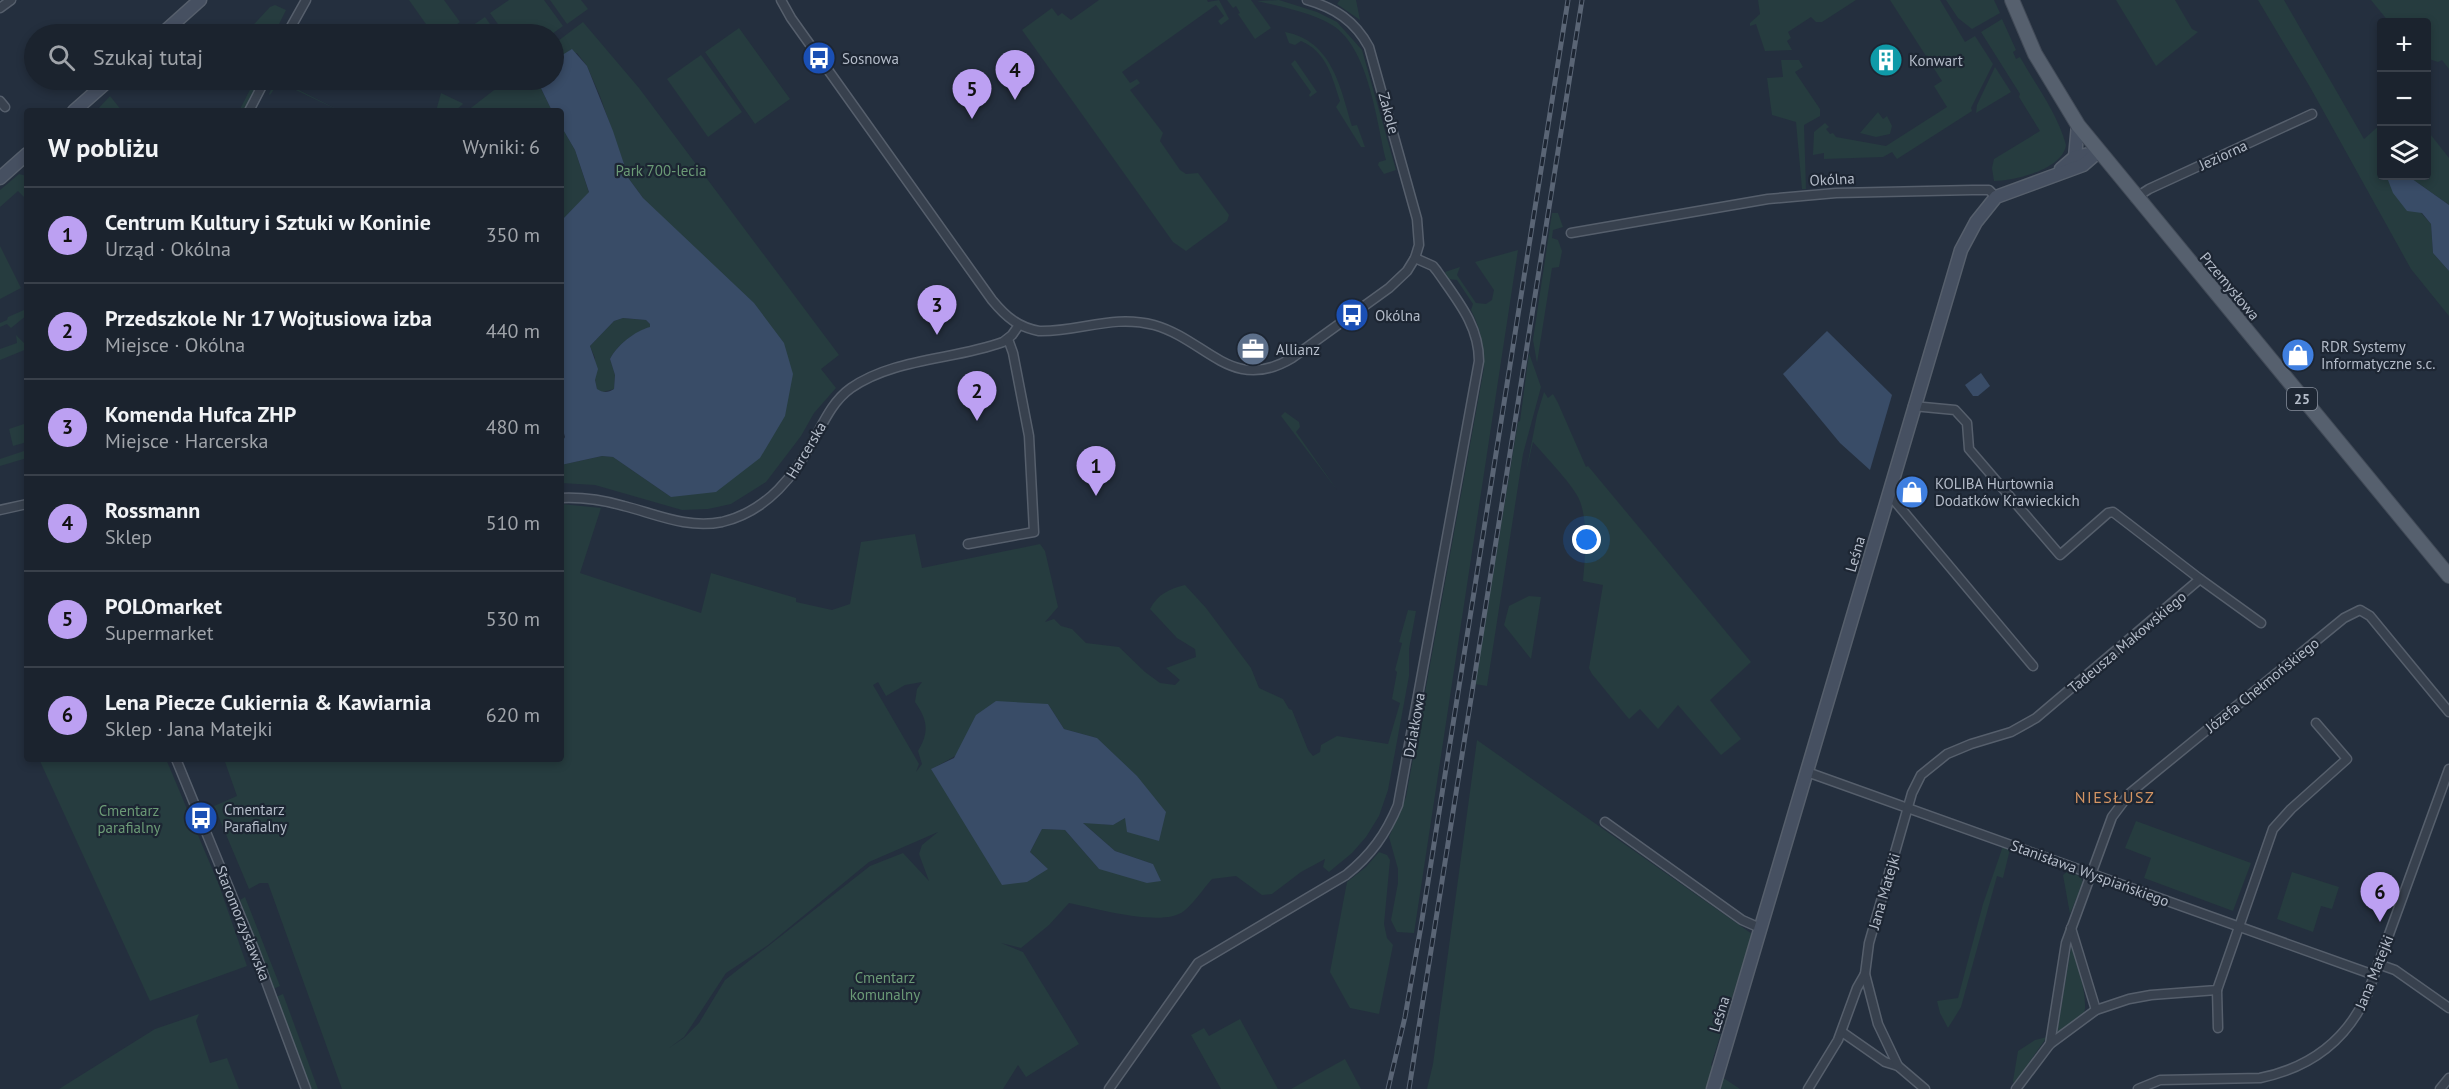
<!DOCTYPE html>
<html lang="pl">
<meta charset="utf-8">
<style>
:root{--surface:#1b232e;--page:#282f3a;--text:#f1f3f6;--muted:#a0a4aa;--line:#39404a;--accent:#bca0f2}
body{margin:0;font-family:"PT Sans",sans-serif;background:var(--page);color:var(--text)}
.controls{position:absolute;right:18px;top:18px;display:grid;overflow:hidden;border-radius:6px;box-shadow:0 3px 9px #0003}
.controls button{width:54px;height:54px;display:grid;place-items:center;padding:0;border:0;border-bottom:2px solid var(--line);background:var(--surface);color:var(--text);font:30px sans-serif}
.you{position:absolute;left:1587px;top:540px;width:21px;height:21px;margin:-15px;border:4px solid #fff;border-radius:50%;background:#1a73e8;box-shadow:0 0 0 9px #1a73e833}
.badge{display:grid;place-items:center;width:39px;height:39px;border-radius:50%;background:var(--accent);color:#111;font-size:20px;font-weight:700}
.pin{position:absolute;translate:-50% -50px;filter:drop-shadow(0 2px 3px #0008)}
.pin::after{content:'';position:absolute;top:32px;width:21px;height:18px;background:inherit;clip-path:polygon(0 0,100% 0,50% 100%)}
.list{margin:0;padding:0;list-style:none}
h2{display:flex;justify-content:space-between;align-items:center;height:78px;margin:0;padding:0 24px;font-size:26px}
h2 small{font-size:20px;font-weight:400;color:var(--muted)}
.list li{display:grid;grid-template-columns:39px 1fr auto;gap:18px;align-items:center;box-sizing:border-box;height:96px;padding:0 24px;border-top:2px solid var(--line)}
.list b{display:block;font-size:22px;white-space:nowrap}
.list p{margin:0;font-size:20px;white-space:nowrap;color:var(--muted)}
.list em{font-size:20px;font-style:normal;color:var(--muted)}
.icon{flex:none;width:33px;height:33px;fill:none;stroke:currentColor;stroke-width:2;stroke-linecap:round;stroke-linejoin:round}
.map{position:relative;flex:none;width:2449px;height:1089px;overflow:hidden}
.search{position:absolute;background:var(--surface);box-shadow:0 3px 9px #0003;left:24px;top:24px;width:540px;height:66px;display:flex;align-items:center;gap:15px;box-sizing:border-box;padding:0 21px;border-radius:33px;color:var(--muted);font-size:22px}
.panel{position:absolute;background:var(--surface);box-shadow:0 3px 9px #0003;left:24px;top:108px;width:540px;height:654px;border-radius:6px}
.map>svg:first-child{display:block}
.green{fill:#263c3f;fill-rule:evenodd}
.water{fill:#394c67;fill-rule:evenodd}
.lines{fill:none;stroke-linecap:round;stroke-linejoin:round}
.street-casing{stroke:#565f6c;stroke-width:11}
.secondary-casing{stroke:#565f6c;stroke-width:15}
.primary-casing{stroke:#414a57;stroke-width:16}
.street{stroke:#38414e;stroke-width:8}
.secondary{stroke:#465061;stroke-width:12}
.primary{stroke:#56606e;stroke-width:14}
.rail-casing{stroke:#5a6575;stroke-width:5}
.rail{stroke:#1d2633;stroke-width:3;stroke-dasharray:9;stroke-linecap:butt}
.labels{text-anchor:middle;dominant-baseline:central;stroke-width:4.5;stroke-linejoin:round;paint-order:stroke}
.shield{fill:#1d2633;stroke:#878f9c;stroke-width:1.5}
.shield-label{font-size:14px;font-weight:bold;fill:#b4bcc9}
.poi-label{font-size:15px;fill:#b4bcc9;stroke:#1d2633;text-anchor:start}
.street-label{font-size:15px;fill:#b4bcc9;stroke:#1d2633}
.park-label{font-size:15px;fill:#6b9a76;stroke:#1d2633}
.neighbourhood-label{font-size:16px;letter-spacing:1.5px;fill:#d59563;stroke:#1d2633}
</style>
<div class="map">
<svg width="2449" height="1089" viewBox="0 0 2449 1089">
<rect width="100%" height="100%" fill="#242f3e"/>
<g class="green">
<polygon points="409,0 444,0 460,22 443,34 433,34"/>
<polygon points="509,0 544,0 563,26 552,34 505,34 490,13"/>
<polygon points="550,0 581,0 588,9 567,24"/>
<polygon points="1099,0 1207,0 1208,2 1219,0 1229,19 1221,25 1218,21 1224,16 1216,5 1122,72 1130,83 1137,79 1140,83 1130,90 1163,133 1160,141 1180,170 1186,174 1198,173 1229,215 1227,221 1186,251 1173,242 1022,30 1052,8 1058,16 1062,13 1071,20"/>
<polygon points="1227,0 1251,0 1271,28 1255,39 1238,14 1240,13 1236,6 1233,8"/>
<path d="M1279,0L1317,12L1337,22L1362,50L1396,170L1384,174L1378,165L1379,162L1386,160C1376,120 1369,48 1332,25C1310,12 1281,7 1257,1Z"/>
<polygon points="1340,0 1356,0 1360,20 1337,4"/>
<polygon points="1758,0 1856,0 1822,22 1816,22 1811,17 1788,32 1791,38 1787,41 1792,50 1765,51 1756,24 1750,26 1750,23 1760,14"/>
<polygon points="1890,0 1940,0 1965,42 1975,36 1993,64 1971,108 1972,111 1897,159 1892,152 1883,157 1824,159 1824,153 1813,155 1814,132 1825,123 1829,127 1826,129 1830,134 1833,133 1836,137 1886,146 1947,107 1934,86 1942,81"/>
<polygon points="1946,0 1994,0 2000,13 1972,29 1958,18"/>
<polygon points="2116,0 2175,0 2192,29 2198,32 2156,66"/>
<polygon points="2258,0 2284,0 2364,139 2381,124 2382,176 2391,176 2389,177 2431,224 2433,253 2449,271 2449,316 2411,269 2310,87"/>
<polygon points="2371,0 2449,0 2449,69 2442,60 2438,62 2429,59 2427,61 2426,22 2389,22"/>
<polygon points="275,5 286,10 274,34 266,34 259,29 256,34 245,34 270,7"/>
<polygon points="485,17 497,34 460,34"/>
<path d="M2002,19L2016,50L2013,52L2016,59L2020,57C2036,86 2057,112 2066,145C2063,169 2015,181 1994,181L1992,168L1994,159L2040,131L2019,97L2020,94L1981,32Z"/>
<polygon points="583,22 639,88 839,355 821,369 836,388 814,413 801,436 766,482 731,504 708,509 682,510 595,485 561,483 561,465 602,456 613,457 671,497 643,198 629,179 600,96 587,66 577,53 554,60 554,44"/>
<polygon points="739,28 790,99 755,124 705,52"/>
<path d="M1285,32C1332,41 1340,86 1352,126L1357,125L1365,147H1361L1336,107L1340,101C1332,77 1327,52 1301,41L1295,45L1289,43Z"/>
<polygon points="701,55 742,112 708,137 667,79"/>
<polygon points="1295,60 1317,92 1310,97 1309,95 1311,92 1291,64"/>
<polygon points="1781,60 1799,60 1803,67 1795,72 1820,109 1820,116 1804,125 1806,189 1802,189 1796,122 1772,115 1767,78 1783,77"/>
<polygon points="1995,67 2011,92 1976,113 1977,105"/>
<polygon points="255,80 259,80 259,82 244,111 239,111"/>
<polygon points="279,80 340,111 279,82 270,95 269,94 275,81"/>
<polygon points="507,80 537,80 552,111 467,111"/>
<polygon points="441,93 462,103 463,104 455,111 436,111"/>
<polygon points="110,96 122,111 98,111 97,110"/>
<polygon points="1878,112 1883,119 1887,116 1892,126 1890,134 1876,137 1860,133"/>
<polygon points="561,126 575,150 589,193 561,221"/>
<polygon points="2427,130 2449,158 2449,205 2408,176 2426,176"/>
<polygon points="19,174 27,176 27,200 18,191 0,207 0,190"/>
<polygon points="1552,213 1558,213 1563,227 1553,230 1552,238 1558,240 1562,251 1559,267 1552,268 1537,363 1533,340"/>
<polygon points="0,246 21,288 0,299"/>
<path d="M1518,250L1414,933L1397,932L1391,920L1398,883V869L1389,837L1406,797L1484,368C1484,346 1481,330 1471,310L1473,304L1457,280L1448,279L1445,272L1460,267L1457,275L1476,303L1486,304L1492,300L1494,290L1475,262Z"/>
<polygon points="24,310 27,310 27,315 11,328 7,324 0,327 0,323 7,320 8,317"/>
<path d="M623,318L646,320L650,324V328C635,331 617,345 610,359L615,375L614,389L603,392L597,390L595,380V358L590,346L614,321Z"/>
<polygon points="16,335 27,346 27,349 0,360 0,349 17,343"/>
<polygon points="1529,353 1541,387 1523,454 1487,686 1475,684 1518,422 1520,421"/>
<path d="M1544,392L1548,398L1553,394L1558,403L1586,467L1588,466L1751,662L1710,700L1741,739L1721,755L1678,705L1658,729L1640,709L1629,719L1592,674L1589,668L1603,585L1583,581C1585,559 1589,518 1578,497C1571,483 1545,456 1533,442L1526,472L1537,415Z"/>
<polygon points="1285,412 1299,422 1300,427 1296,432 1337,490 1281,416"/>
<polygon points="27,423 27,442 13,446 9,429"/>
<polygon points="27,450 27,458 0,466 0,459"/>
<path d="M561,504L601,508L580,573L701,613L711,573L796,598V602L832,610L850,604L861,542L915,534L922,568L1040,544L1045,551L1058,607L1045,622L1054,619L1061,626L1072,629L1086,643L1119,647L1145,672L1160,683L1175,685L1180,680L1166,668L1196,657L1195,649L1177,638L1150,609C1158,594 1169,589 1185,585L1206,608L1251,668L1259,688L1283,699L1289,709L1292,710L1308,750L1313,756L1320,752L1321,745L1337,736L1388,744L1400,703L1392,699L1397,672L1395,670L1402,643L1399,642L1408,610L1416,611L1409,649V676L1388,790L1379,816L1366,837L1352,853L1329,872L1323,867L1325,859L1301,872L1272,894L1262,895L1236,876L1212,879C1203,889 1194,903 1184,911C1163,928 1095,908 1069,903L1049,925L1021,948L1001,943L1023,952L1079,1044L1026,1077L1018,1065L1003,1089H342L268,883H260L249,889L214,806L237,796L224,759H561ZM878,682L886,696L905,685L922,682L917,689L915,702C927,719 930,731 918,751L922,764L916,772L919,764L873,685ZM1048,704L1064,729L1097,738L1159,841L1125,818L1112,825L1082,822L1115,851L1153,864L1099,869L1065,830L1042,829L1030,852L1047,868L932,769ZM938,832L922,845L919,854L929,881L903,853L870,866L725,980L699,1023L684,1038L669,1048L684,1037L726,973L768,945L869,862Z"/>
<polygon points="1529,596 1541,597 1531,659 1504,625 1509,606"/>
<polygon points="1477,740 1752,934 1711,1065 1725,1079 1740,1089 1427,1089 1433,1064"/>
<polygon points="39,759 166,759 219,885 247,966 150,1001"/>
<polygon points="2136,821 2251,863 2233,911 2144,878 2151,858 2125,848"/>
<polygon points="2003,846 2010,849 2003,878 1997,876 1961,1007 1948,1028 1940,1013 1937,1001 1958,998 1983,904"/>
<polygon points="1379,852 1387,855 1390,860 1384,924 1387,938 1393,945 1379,1014 1350,1008 1330,972 1347,882 1366,867"/>
<polygon points="2068,871 2081,877 2083,882 2070,914 2063,875"/>
<polygon points="2292,872 2339,887 2332,909 2321,906 2313,932 2277,919"/>
<polygon points="245,897 280,986 273,989 240,900"/>
<path d="M2072,942C2075,957 2092,1007 2082,1017C2076,1024 2065,1028 2057,1033Z"/>
<polygon points="283,994 318,1089 310,1089 276,997"/>
<polygon points="199,1014 196,1021 210,1063 227,1058 239,1089 59,1089 155,1029"/>
<polygon points="1240,1019 1278,1089 1221,1089 1191,1035 1204,1028 1209,1036"/>
<polygon points="2047,1037 2014,1084 2013,1081 2018,1051 2035,1040"/>
<polygon points="1345,1059 1361,1089 1291,1089"/>
</g>
<g class="water">
<path d="M572,49L587,66L613,131L629,179L643,198L754,303L784,343L793,374L785,416L760,458L716,492L671,497L613,457L602,456L561,465V444L565,437L561,423V221L589,192L575,150L561,126V111H552L537,80H554V60ZM623,318L646,320L650,324V327C635,331 617,345 610,359L615,375L614,389C608,393 603,393 597,389L595,380L598,369L590,346L614,321Z"/>
<polygon points="2391,176 2408,176 2449,205 2449,271 2433,253 2431,224 2422,213 2407,211 2393,193 2388,180"/>
<polygon points="1827,331 1892,395 1870,470 1840,443 1783,374"/>
<polygon points="1981,373 1990,386 1978,396 1973,396 1965,385"/>
<polygon points="996,701 1048,704 1064,729 1097,738 1137,776 1166,812 1159,841 1127,832 1125,818 1113,825 1083,823 1115,851 1153,864 1161,881 1147,883 1099,869 1065,830 1042,829 1030,852 1048,869 1027,882 1002,885 931,769 954,758 976,715"/>
</g>
<g class="lines">
<defs>
<g id="street">
<path d="M781,0L791,18L992,300C1006,317 1018,327 1039,331C1080,332 1112,314 1154,325C1207,340 1232,394 1292,358L1389,288L1407,271L1415,258L1419,245L1417,219L1369,47C1355,21 1335,8 1307,0"/>
<polyline points="0,8 11,0"/>
<polyline points="287,34 306,0"/>
<polyline points="0,101 5,107"/>
<polyline points="249,111 265,80"/>
<polyline points="2135,198 2149,189 2312,114"/>
<polyline points="1571,233 1768,199 1836,193 1972,190 1989,190 1996,197"/>
<polyline points="1913,406 1955,410 1967,423 1969,449 2060,555 2108,513 2113,512 2200,579 2261,623"/>
<polyline points="1888,493 2033,666"/>
<path d="M561,498C583,497 603,500 624,506C656,514 687,529 722,522C768,511 795,475 816,436C825,419 834,400 851,388C894,358 954,360 1003,342L1012,335L1019,325"/>
<polyline points="0,510 27,504"/>
<polyline points="968,544 1034,532 1029,436 1013,353 1008,339"/>
<polyline points="176,759 254,949 306,1089"/>
<polyline points="1807,772 2374,975"/>
<polyline points="1605,822 1742,920 1760,928"/>
<polyline points="2071,928 2096,1010"/>
<polyline points="2378,964 2395,970 2449,1008"/>
<polyline points="2217,990 2218,1028"/>
<polyline points="1842,1032 1885,1062 1898,1066 1925,1089"/>
<polyline points="2050,1044 2066,943 2112,817 2130,793 2158,770 2344,618 2360,610 2370,616 2449,712"/>
<polyline points="1898,1066 1878,1024 1865,974 1869,943 1912,793 1921,775 1947,754 1971,744 2011,732 2036,718 2200,579"/>
<path d="M1109,1089L1198,963L1346,875C1371,855 1386,834 1398,805L1479,361C1479,325 1457,300 1437,271L1433,266L1415,258"/>
<polyline points="1808,1089 1838,1040 1857,988 1865,974"/>
<polyline points="2016,1089 2050,1044 2096,1010 2129,999 2151,995 2217,990 2273,829 2291,809 2347,759 2316,723"/>
<path d="M2138,1089L2160,1080L2260,1078C2309,1068 2346,1041 2367,995L2449,769"/>
<polyline points="2440,1089 2449,1078"/>
</g>
<g id="secondary">
<polyline points="162,34 200,0"/>
<polyline points="74,111 109,80"/>
<polyline points="2075,157 2078,125"/>
<polyline points="2061,169 2075,157 2098,152"/>
<polyline points="0,178 27,154"/>
<polyline points="1713,1089 1961,250 1976,222 1996,197 2083,165 2098,152"/>
</g>
<polyline id="primary" points="2012,0 2035,54 2078,125 2449,576"/>
</defs>
<use href="#street" class="street-casing"/>
<use href="#secondary" class="secondary-casing"/>
<use href="#primary" class="primary-casing"/>
<use href="#street" class="street"/>
<use href="#secondary" class="secondary"/>
<use href="#primary" class="primary"/>
<defs>
<g id="rail">
<polyline points="1388,1089 1405,1017 1421,926 1568,0"/>
<polyline points="1409,1089 1582,0"/>
</g>
</defs>
<use href="#rail" class="rail-casing"/>
<use href="#rail" class="rail"/>
</g>
<defs>
<symbol id="bus-disc" viewBox="-11 -11 22 22"><circle r="9.5" fill="#1a4fb4" stroke="#1d2633"/><path d="M-5-6H5V4H4V6H2V4H-2V6H-4V4H-5ZM-3.5-4V0h7V-4ZM-3.5 1.2v1.5H-2V1.2ZM2 1.2v1.5H3.5V1.2Z" fill="#fff"/></symbol>
<symbol id="building-disc" viewBox="-11 -11 22 22"><circle r="9.5" fill="#0f9aa8" stroke="#1d2633"/><path d="M-4-6H4V6H1V3H-1V6H-4ZM-2.5-4.3h1.7v1.8h-1.7ZM.8-4.3h1.7v1.8H.8ZM-2.5-1h1.7V.8h-1.7ZM.8-1h1.7V.8H.8Z" fill="#fff"/></symbol>
<symbol id="office-disc" viewBox="-11 -11 22 22"><circle r="9.5" fill="#5c6f8a" stroke="#1d2633"/><path d="M-6-3h4V-5.5h4V-3h4V5H-6ZM-1-4.5V-3h2v-1.5ZM-6 0V1H6V0Z" fill="#fff"/></symbol>
<symbol id="shop-disc" viewBox="-11 -11 22 22"><circle r="9.5" fill="#3f7fe0" stroke="#1d2633"/><path d="M-5-2.5h2.3a2.7 3.5 0 0 1 5.4 0H5L5.5 6h-11ZM-1.5-2.5h3a1.5 2.3 0 0 0-3 0Z" fill="#fff"/></symbol>
</defs>
<g fill-rule="evenodd">
<use href="#bus-disc" x="800" y="39" width="38" height="38"/>
<use href="#building-disc" x="1867" y="41" width="38" height="38"/>
<use href="#bus-disc" x="1333" y="296" width="38" height="38"/>
<use href="#office-disc" x="1234" y="330" width="38" height="38"/>
<use href="#shop-disc" x="2279" y="336" width="38" height="38"/>
<use href="#shop-disc" x="1893" y="473" width="38" height="38"/>
<use href="#bus-disc" x="182" y="799" width="38" height="38"/>
</g>
<g class="labels">
<rect class="shield" x="2287" y="388" width="30" height="22" rx="4.5"/>
<g class="shield-label">
<text x="2302" y="399">25</text>
</g>
<g class="poi-label">
<text x="842" y="58">Sosnowa</text>
<text x="1909" y="60">Konwart</text>
<text x="1375" y="315">Okólna</text>
<text x="2321" y="346">RDR Systemy<tspan x="2321" dy="17">Informatyczne s.c.</tspan></text>
<text x="1276" y="349">Allianz</text>
<text x="1935" y="483">KOLIBA Hurtownia<tspan x="1935" dy="17">Dodatków Krawieckich</tspan></text>
<text x="224" y="809">Cmentarz<tspan x="224" dy="17">Parafialny</tspan></text>
</g>
<g class="street-label">
<text transform="translate(1389 113) rotate(75)">Zakole</text>
<text transform="translate(2223 155) rotate(-25)">Jeziorna</text>
<text transform="translate(1832 179) rotate(-3)">Okólna</text>
<text transform="translate(2230 286) rotate(50)">Przemysłowa</text>
<text transform="translate(806 450) rotate(-59)">Harcerska</text>
<text transform="translate(1855 554) rotate(-74)">Leśna</text>
<text transform="translate(2127 642) rotate(-40)">Tadeusza Makowskiego</text>
<text transform="translate(2262 685) rotate(-39)">Józefa Chełmońskiego</text>
<text transform="translate(1414 725) rotate(-80)">Działkowa</text>
<text transform="translate(2090 873) rotate(20)">Stanisława Wyspiańskiego</text>
<text transform="translate(1884 891) rotate(-74)">Jana Matejki</text>
<text transform="translate(243 923) rotate(68)">Staromorzysławska</text>
<text transform="translate(2374 972) rotate(-68)">Jana Matejki</text>
<text transform="translate(1719 1014) rotate(-73)">Leśna</text>
</g>
<g class="park-label">
<text x="661" y="170">Park 700-lecia</text>
<text x="129" y="810">Cmentarz<tspan x="129" dy="17">parafialny</tspan></text>
<text x="885" y="977">Cmentarz<tspan x="885" dy="17">komunalny</tspan></text>
</g>
<g class="neighbourhood-label">
<text x="2115" y="797">NIESŁUSZ</text>
</g>
</g>
</svg>
<div class="controls">
<button>+</button>
<button>−</button>
<button><svg class="icon" aria-label="layers" viewBox="0 0 24 24"><path d="M12 4l9 5-9 5-9-5zM3 14l9 5 9-5"/></svg></button>
</div>
<div class="you"></div>
<div class="pin badge" style="left:1096px;top:496px">1</div>
<div class="pin badge" style="left:977px;top:421px">2</div>
<div class="pin badge" style="left:937px;top:335px">3</div>
<div class="pin badge" style="left:1015px;top:100px">4</div>
<div class="pin badge" style="left:972px;top:119px">5</div>
<div class="pin badge" style="left:2380px;top:922px">6</div>
<div class="search"><svg class="icon" aria-label="search" viewBox="0 0 24 24"><circle cx="10" cy="10" r="6"/><path d="M15 15l6 6"/></svg>Szukaj tutaj</div>
<section class="panel">
<h2>W pobliżu<small>Wyniki: 6</small></h2>
<ul class="list">
<li><span class="badge">1</span><div><b>Centrum Kultury i Sztuki w Koninie</b><p>Urząd · Okólna</p></div><em>350 m</em></li>
<li><span class="badge">2</span><div><b>Przedszkole Nr 17 Wojtusiowa izba</b><p>Miejsce · Okólna</p></div><em>440 m</em></li>
<li><span class="badge">3</span><div><b>Komenda Hufca ZHP</b><p>Miejsce · Harcerska</p></div><em>480 m</em></li>
<li><span class="badge">4</span><div><b>Rossmann</b><p>Sklep</p></div><em>510 m</em></li>
<li><span class="badge">5</span><div><b>POLOmarket</b><p>Supermarket</p></div><em>530 m</em></li>
<li><span class="badge">6</span><div><b>Lena Piecze Cukiernia &amp; Kawiarnia</b><p>Sklep · Jana Matejki</p></div><em>620 m</em></li>
</ul>
</section>
</div>
